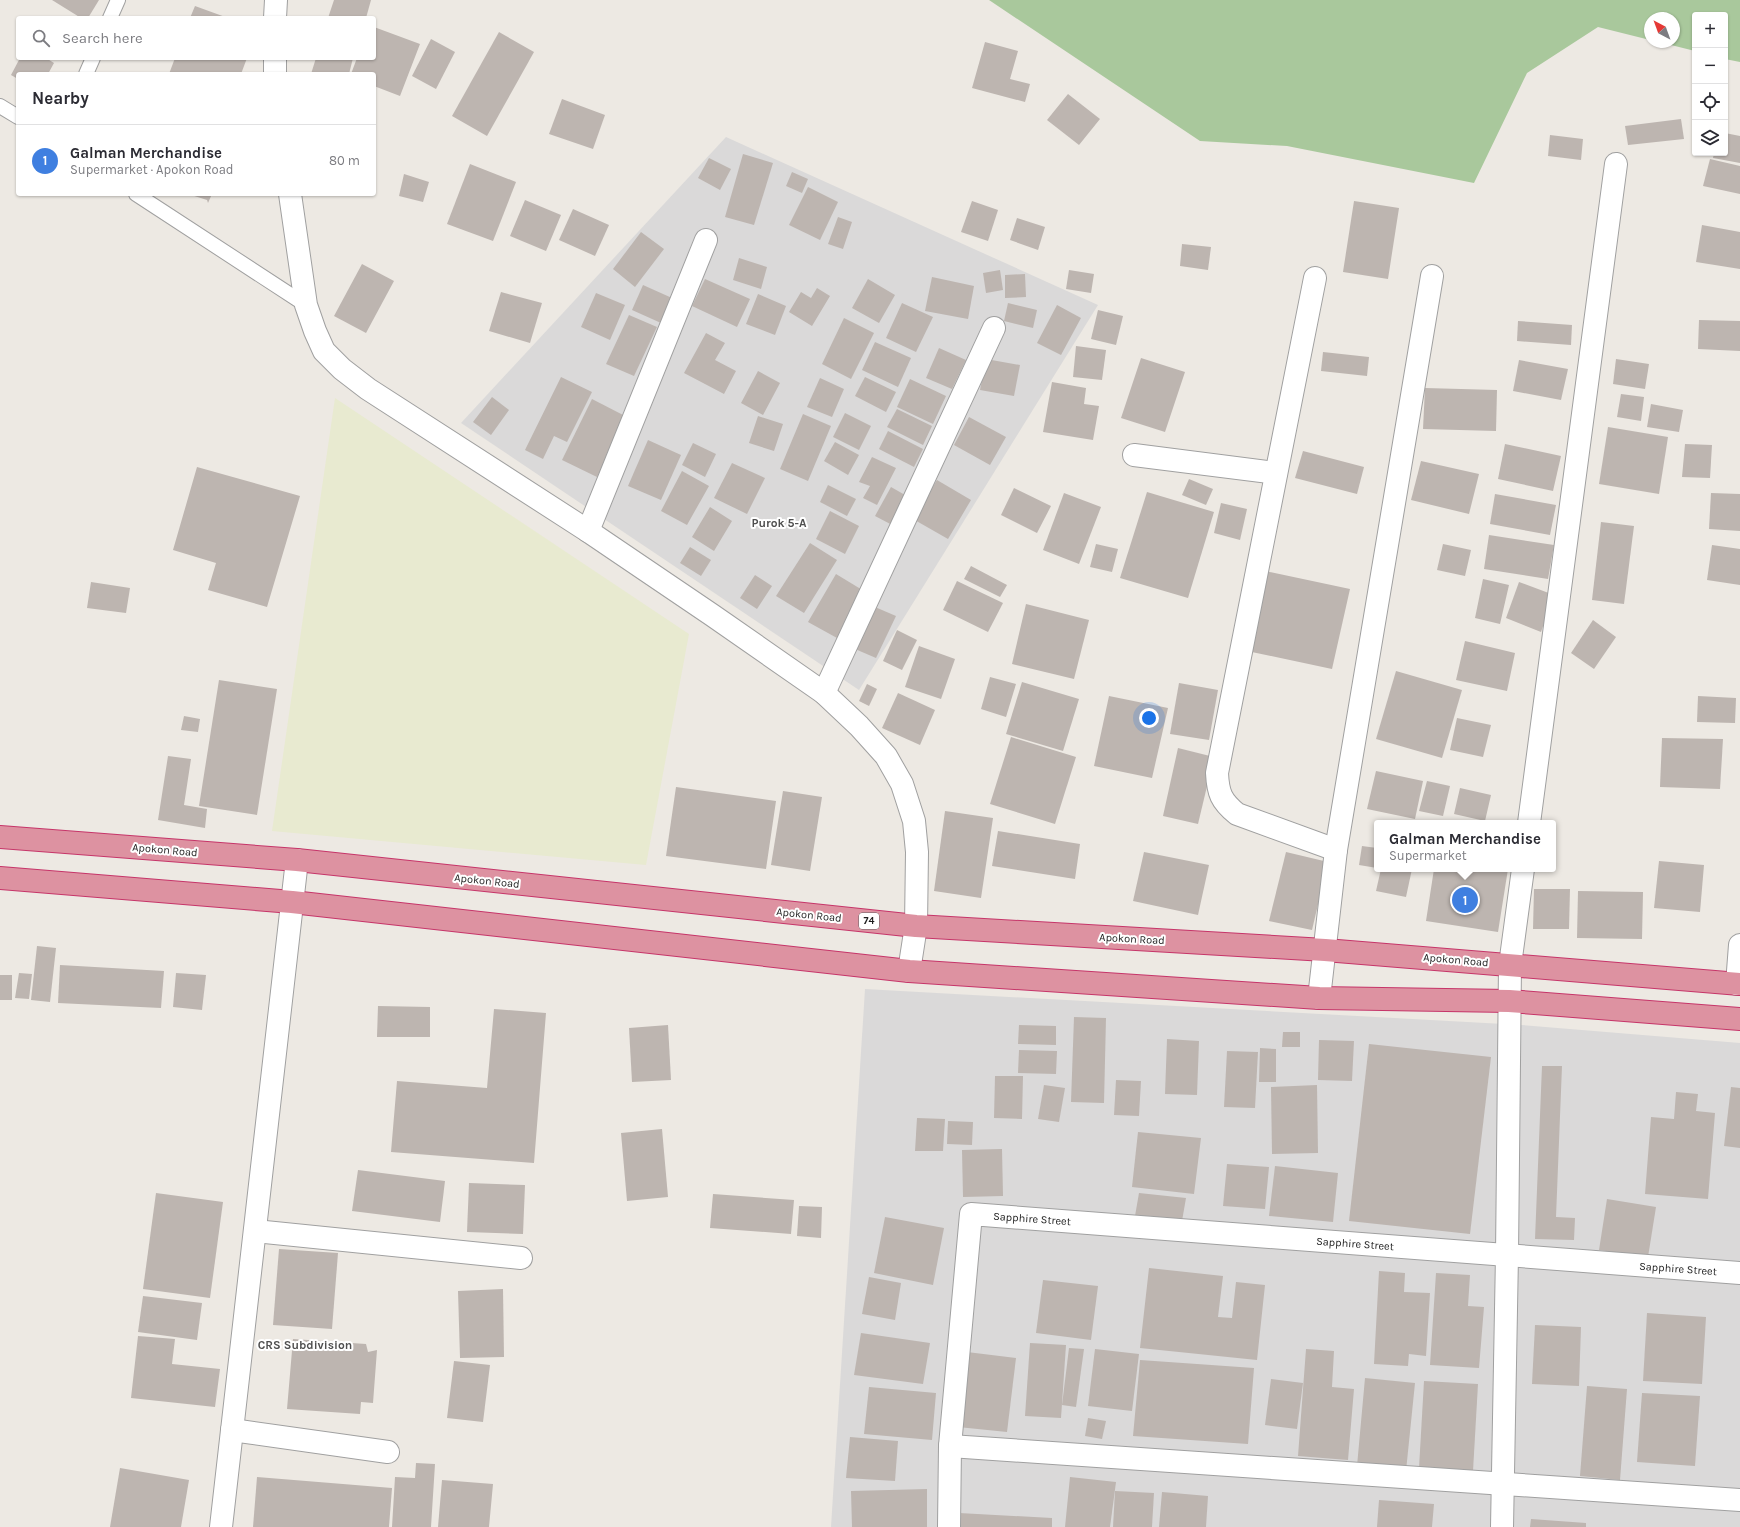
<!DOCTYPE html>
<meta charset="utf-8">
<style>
:root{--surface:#fff;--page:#f2f2f3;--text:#2b2b33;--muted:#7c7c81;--line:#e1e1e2;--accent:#7c3aed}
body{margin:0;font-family:Karla,sans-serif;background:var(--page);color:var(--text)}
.controls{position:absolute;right:12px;top:12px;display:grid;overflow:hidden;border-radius:4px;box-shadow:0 1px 3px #0004}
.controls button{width:36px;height:36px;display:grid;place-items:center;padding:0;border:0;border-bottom:1px solid var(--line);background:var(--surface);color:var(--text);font:20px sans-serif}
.compass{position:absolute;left:1644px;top:12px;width:36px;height:36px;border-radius:50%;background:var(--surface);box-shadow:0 1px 3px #0004;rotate:319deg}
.you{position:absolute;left:1149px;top:718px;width:14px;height:14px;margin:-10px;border:3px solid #fff;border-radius:50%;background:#1a73e8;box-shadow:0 0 0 6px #1a73e833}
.badge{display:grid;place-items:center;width:26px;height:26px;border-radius:50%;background:var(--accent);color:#fff;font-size:13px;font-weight:700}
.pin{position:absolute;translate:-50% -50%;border:2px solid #fff;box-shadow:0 1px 4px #0006}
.popup{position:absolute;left:1374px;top:820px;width:182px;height:52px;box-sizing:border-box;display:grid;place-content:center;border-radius:4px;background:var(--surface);filter:drop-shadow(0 1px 3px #0005);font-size:13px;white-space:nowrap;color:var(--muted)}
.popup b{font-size:15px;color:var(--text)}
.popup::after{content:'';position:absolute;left:50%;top:100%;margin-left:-8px;border:8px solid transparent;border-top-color:var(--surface)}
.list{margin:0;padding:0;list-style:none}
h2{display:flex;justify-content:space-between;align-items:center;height:52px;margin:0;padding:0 16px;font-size:17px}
h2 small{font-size:13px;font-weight:400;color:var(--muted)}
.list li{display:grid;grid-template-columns:26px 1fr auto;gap:12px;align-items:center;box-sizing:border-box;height:72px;padding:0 16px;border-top:1px solid var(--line)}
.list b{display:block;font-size:15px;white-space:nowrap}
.list p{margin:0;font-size:13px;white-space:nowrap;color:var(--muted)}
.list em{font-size:13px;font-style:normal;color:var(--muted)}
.icon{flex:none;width:22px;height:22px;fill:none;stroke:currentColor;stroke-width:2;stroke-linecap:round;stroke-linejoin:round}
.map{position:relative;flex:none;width:1740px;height:1527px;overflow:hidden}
.search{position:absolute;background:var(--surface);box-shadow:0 1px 3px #0004;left:16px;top:16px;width:360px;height:44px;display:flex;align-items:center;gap:10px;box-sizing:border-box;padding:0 14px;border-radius:4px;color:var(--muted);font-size:15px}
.panel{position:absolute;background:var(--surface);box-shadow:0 1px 3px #0004;left:16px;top:72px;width:360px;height:124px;border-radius:4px}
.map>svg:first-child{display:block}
.residential{fill:#dad9d9}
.farmland{fill:#e8ead0}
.forest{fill:#a9c89c}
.building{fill:#bdb5b0}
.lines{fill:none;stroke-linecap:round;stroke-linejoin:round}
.lane-casing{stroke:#a0a0a0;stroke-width:16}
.street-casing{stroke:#a0a0a0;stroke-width:24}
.highway-casing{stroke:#c63569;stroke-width:24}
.lane{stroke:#fff;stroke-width:14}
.street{stroke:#fff;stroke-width:22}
.highway{stroke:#dd92a1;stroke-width:22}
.labels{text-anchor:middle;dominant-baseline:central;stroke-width:4;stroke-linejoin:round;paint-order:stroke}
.shield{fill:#fff;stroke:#606060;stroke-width:1}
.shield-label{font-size:10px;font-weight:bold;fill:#1c1c1c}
.street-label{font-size:11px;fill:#1c1c1c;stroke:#fff}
.neighbourhood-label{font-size:12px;font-weight:bold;fill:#4f4f4f;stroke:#fff}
</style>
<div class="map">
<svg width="1740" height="1527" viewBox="0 0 1740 1527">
<rect width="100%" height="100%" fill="#ede9e3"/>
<g class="residential">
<polygon points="726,137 1098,305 859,690 461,423"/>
<polygon points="865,989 1522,1025 1740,1043 1740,1527 831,1527"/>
</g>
<polygon class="farmland" points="335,398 689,634 646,865 272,831"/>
<polygon class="forest" points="989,0 1740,0 1740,62 1725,59 1725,15 1695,15 1695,51 1659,42 1674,42 1674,18 1650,18 1650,40 1598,27 1527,73 1474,183 1287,146 1200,141"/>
<g class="building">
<polygon points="52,0 99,0 88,18 81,18"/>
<polygon points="334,0 371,0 366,18 328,18"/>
<polygon points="195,6 228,18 190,18"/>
<polygon points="374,27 420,44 400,96 374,86 374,74 351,74 357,58 374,58"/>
<polygon points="499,32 534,52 487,136 452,116"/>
<polygon points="431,39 455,52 436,89 412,76"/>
<polygon points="985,42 1018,51 1010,79 1030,84 1025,102 972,88"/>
<polygon points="20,58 46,58 54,63 48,74 18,74 18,79 11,75"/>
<polygon points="175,58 247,58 241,74 169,74"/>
<polygon points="316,58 353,58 349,74 311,74"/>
<polygon points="1068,94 1100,119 1079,145 1047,120"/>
<polygon points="562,99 605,115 593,149 549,134"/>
<polygon points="1681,119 1684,139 1628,145 1625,126"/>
<polygon points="1725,133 1740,136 1740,163 1713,158 1714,153 1725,153"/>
<polygon points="1550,135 1583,139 1581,160 1548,156"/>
<polygon points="743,154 773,163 754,225 725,217"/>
<polygon points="709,158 731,169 720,190 698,178"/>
<polygon points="1710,159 1740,166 1740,194 1703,186"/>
<polygon points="470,164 516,182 493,241 447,224"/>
<polygon points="792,172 808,179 802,193 786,186"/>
<polygon points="404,174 429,182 423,202 399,196"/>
<polygon points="808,187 838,202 820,240 789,225"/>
<polygon points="188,194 212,194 208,203 207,200"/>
<polygon points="525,200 561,215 546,251 510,236"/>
<polygon points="972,201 998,210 988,241 961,232"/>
<polygon points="1354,201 1399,208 1388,279 1343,272"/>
<polygon points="573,209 609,225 595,256 559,240"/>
<polygon points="838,217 852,222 843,249 828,244"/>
<polygon points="1017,218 1045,227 1038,250 1010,240"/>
<polygon points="1702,225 1740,232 1740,269 1696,262"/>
<polygon points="641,232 664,249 635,287 613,269"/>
<polygon points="1182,244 1211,247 1208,270 1180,266"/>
<polygon points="739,258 767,267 761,289 733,280"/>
<polygon points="362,264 394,281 366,333 334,316"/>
<polygon points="1000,270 1003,290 986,293 983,273"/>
<polygon points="1069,270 1094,274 1091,293 1066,289"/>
<polygon points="1025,274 1026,297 1005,298 1005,275"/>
<polygon points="932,277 974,286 968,319 925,311"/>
<polygon points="705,279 750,299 737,327 692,306"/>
<polygon points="868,279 895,295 879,323 852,308"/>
<polygon points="643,285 672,298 661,323 632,310"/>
<polygon points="817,288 830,296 812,326 789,312 801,292 811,298"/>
<polygon points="501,292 542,303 530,343 489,331"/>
<polygon points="596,293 625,305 610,340 581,327"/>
<polygon points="758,294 786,306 775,335 746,324"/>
<polygon points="902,303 933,317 916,352 886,338"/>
<polygon points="1008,303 1037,310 1033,328 1004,321"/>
<polygon points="1057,305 1081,318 1061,355 1037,343"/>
<polygon points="1098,310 1123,316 1116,345 1091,339"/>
<polygon points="629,315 657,327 634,376 606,364"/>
<polygon points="844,318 874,333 851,379 822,364"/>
<polygon points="1699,320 1740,321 1740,351 1698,349"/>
<polygon points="1518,321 1572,325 1571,345 1517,341"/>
<polygon points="706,333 725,343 715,360 736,371 724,394 684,373"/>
<polygon points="875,342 911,358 898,387 862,370"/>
<polygon points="1076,346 1106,350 1102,380 1073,377"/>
<polygon points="939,348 966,360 952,389 926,378"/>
<polygon points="1323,352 1369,357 1367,376 1321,371"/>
<polygon points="1141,358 1185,372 1165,432 1121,418"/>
<polygon points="986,359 1020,365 1014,396 980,390"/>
<polygon points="1616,359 1649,364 1645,389 1613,384"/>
<polygon points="1519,360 1568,369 1561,400 1513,391"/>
<polygon points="758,371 780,383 763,415 741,403"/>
<polygon points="561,377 592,392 567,442 554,436 543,459 525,450"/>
<polygon points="865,377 896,392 886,412 855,396"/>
<polygon points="820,378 844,389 832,417 807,407"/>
<polygon points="910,379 946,396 933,424 897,407"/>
<polygon points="1052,382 1086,388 1084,404 1099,406 1093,440 1043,432"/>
<polygon points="1425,388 1497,390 1496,431 1423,429"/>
<polygon points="1621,394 1644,397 1641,421 1617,417"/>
<polygon points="492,397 509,410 491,435 473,422"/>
<polygon points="592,399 627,417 597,477 562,460"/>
<polygon points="1651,404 1683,410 1679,432 1647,427"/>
<polygon points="897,409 932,426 923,445 887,427"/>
<polygon points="845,413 871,426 859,450 833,437"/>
<polygon points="803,414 831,426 808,481 780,469"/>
<polygon points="758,416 783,424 774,451 749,443"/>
<polygon points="969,417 1006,437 990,465 954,445"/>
<polygon points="1608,427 1668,437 1659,494 1599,484"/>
<polygon points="888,431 923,449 914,467 879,449"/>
<polygon points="648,440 681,455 661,500 628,486"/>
<polygon points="835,442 859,455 848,475 824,461"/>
<polygon points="693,443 716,454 705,477 682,465"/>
<polygon points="1505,444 1561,456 1553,491 1498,479"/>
<polygon points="1685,444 1712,445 1710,478 1682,477"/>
<polygon points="1303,451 1364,467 1357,494 1295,478"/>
<polygon points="872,457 896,468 877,505 863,498 870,486 859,482"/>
<polygon points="1421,461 1479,474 1469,514 1411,500"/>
<polygon points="732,463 765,478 747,514 714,498"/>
<polygon points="197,467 300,496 267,607 208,590 216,563 173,550"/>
<polygon points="682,471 709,486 687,525 661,511"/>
<polygon points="1189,479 1213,489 1206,505 1182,495"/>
<polygon points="937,480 971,500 948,539 913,519"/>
<polygon points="828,485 856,499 847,516 820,502"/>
<polygon points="891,487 912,499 896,527 875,516"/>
<polygon points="1014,488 1051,506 1037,533 1001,515"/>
<polygon points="1147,492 1214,512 1188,598 1120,578"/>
<polygon points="1064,493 1101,507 1079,564 1043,550"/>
<polygon points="1711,493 1740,494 1740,531 1709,529"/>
<polygon points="1495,494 1556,505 1550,535 1490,524"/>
<polygon points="1221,503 1247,509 1240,540 1214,533"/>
<polygon points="710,507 732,521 714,551 692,537"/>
<polygon points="830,511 859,526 845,554 816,539"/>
<polygon points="1601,522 1634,526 1624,604 1592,600"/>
<polygon points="1489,535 1554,545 1548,579 1484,569"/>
<polygon points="810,543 837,560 804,613 776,596"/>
<polygon points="1096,544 1118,549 1112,572 1090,567"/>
<polygon points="1443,544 1471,550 1465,576 1437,570"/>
<polygon points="1712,545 1740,549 1740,585 1707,580"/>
<polygon points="690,547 711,560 701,576 680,563"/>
<polygon points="971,566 1007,585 1000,597 964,579"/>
<polygon points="1265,571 1350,589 1332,669 1247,651"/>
<polygon points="836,574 864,591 837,638 808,622"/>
<polygon points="755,575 772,586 757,609 740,598"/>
<polygon points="1483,579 1509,585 1500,624 1475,618"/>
<polygon points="957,581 1003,603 988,632 943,610"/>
<polygon points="91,582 130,588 126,613 87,608"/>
<polygon points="1519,582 1554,595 1541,632 1506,618"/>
<polygon points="1026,604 1089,620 1074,679 1012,664"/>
<polygon points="875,607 896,616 876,658 855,649"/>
<polygon points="1593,620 1616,637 1594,669 1571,653"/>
<polygon points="897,630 917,640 902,670 883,661"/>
<polygon points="1465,641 1515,653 1507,691 1456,680"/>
<polygon points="919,646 955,659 941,699 905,687"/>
<polygon points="1396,671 1462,690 1442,758 1376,739"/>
<polygon points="990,677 1016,684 1006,717 981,709"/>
<polygon points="219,680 277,689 257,815 199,806"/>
<polygon points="1022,682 1079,699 1063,751 1006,734"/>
<polygon points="1179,683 1218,690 1209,740 1170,734"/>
<polygon points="867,684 877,689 869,706 859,701"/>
<polygon points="898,693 935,710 920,745 882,728"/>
<polygon points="1109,696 1168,708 1152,778 1094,766"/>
<polygon points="1698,696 1736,698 1735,723 1697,722"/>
<polygon points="184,716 200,719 198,732 181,730"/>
<polygon points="1457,718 1491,725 1483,757 1450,750"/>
<polygon points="1011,737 1076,757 1055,824 990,804"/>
<polygon points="1662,738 1723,739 1720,789 1660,787"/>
<polygon points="1178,748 1214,757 1198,824 1163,816"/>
<polygon points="168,756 191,759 184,805 207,809 205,828 158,820"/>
<polygon points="1376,771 1423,781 1415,819 1367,809"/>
<polygon points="1427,781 1450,786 1443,816 1419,811"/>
<polygon points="676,787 776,801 766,869 666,856"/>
<polygon points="1460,788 1491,795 1485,821 1454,814"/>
<polygon points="783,791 822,797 810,871 771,865"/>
<polygon points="945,811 993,818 981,898 934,891"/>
<polygon points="998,831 1080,844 1075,879 992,866"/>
<polygon points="1362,846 1377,848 1377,868 1359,865"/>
<polygon points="1144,852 1209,865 1198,915 1133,901"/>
<polygon points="1286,852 1328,862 1312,930 1269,921"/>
<polygon points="1659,861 1704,865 1700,912 1654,908"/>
<polygon points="1381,869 1412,869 1406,897 1376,891"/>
<polygon points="1434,869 1508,869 1498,932 1426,921"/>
<polygon points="1534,889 1570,889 1569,929 1533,929"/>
<polygon points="1578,891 1643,892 1642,939 1577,938"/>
<polygon points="37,946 56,948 50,1002 31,1000"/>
<polygon points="60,965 164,971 161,1008 58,1003"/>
<polygon points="19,973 32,974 29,999 15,998"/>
<polygon points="176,973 206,975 202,1010 173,1007"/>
<rect x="0" y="975" width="12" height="25"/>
<polygon points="378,1006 430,1007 430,1037 377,1037"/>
<polygon points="494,1009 546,1013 534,1163 391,1152 397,1081 487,1088"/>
<polygon points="1074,1017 1106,1018 1104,1103 1071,1102"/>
<polygon points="668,1025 671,1080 632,1082 629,1028"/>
<polygon points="1019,1025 1056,1026 1056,1045 1018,1044"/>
<polygon points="1283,1032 1300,1032 1300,1047 1282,1047"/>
<polygon points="1167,1039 1199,1041 1197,1095 1165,1094"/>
<polygon points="1319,1040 1354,1041 1352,1081 1318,1080"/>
<polygon points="1369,1044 1491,1057 1470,1234 1349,1221"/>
<polygon points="1260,1048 1276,1049 1276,1082 1259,1082"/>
<polygon points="1019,1050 1057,1051 1056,1074 1018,1073"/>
<polygon points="1227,1051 1258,1052 1255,1108 1224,1107"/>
<polygon points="1542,1066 1562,1066 1556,1217 1575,1218 1574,1240 1535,1239"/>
<polygon points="995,1076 1023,1076 1022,1119 994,1118"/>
<polygon points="1116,1080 1141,1081 1139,1116 1114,1115"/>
<polygon points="1044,1085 1065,1088 1059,1122 1038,1119"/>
<polygon points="1317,1085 1318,1153 1272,1154 1271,1087"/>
<polygon points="1731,1087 1740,1088 1740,1148 1724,1146"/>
<polygon points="1676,1092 1698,1094 1696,1111 1715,1113 1708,1199 1645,1194 1651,1117 1674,1119"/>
<polygon points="917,1118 945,1119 943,1151 915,1151"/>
<polygon points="948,1121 973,1122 972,1145 947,1144"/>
<polygon points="662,1129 668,1197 627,1201 621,1133"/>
<polygon points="1138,1132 1201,1138 1194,1194 1132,1187"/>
<polygon points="1002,1149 1003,1196 963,1197 962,1150"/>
<polygon points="1227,1164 1269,1167 1265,1209 1223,1206"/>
<polygon points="1275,1166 1338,1173 1333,1222 1269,1216"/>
<polygon points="358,1170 445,1181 440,1222 352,1211"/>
<polygon points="469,1183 525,1185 523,1234 467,1232"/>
<polygon points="156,1193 223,1202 210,1298 143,1289"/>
<polygon points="1139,1193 1186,1198 1182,1221 1135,1216"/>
<polygon points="713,1194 794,1200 791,1234 710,1228"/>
<polygon points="1607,1199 1656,1207 1648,1257 1599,1250"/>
<polygon points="799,1206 822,1207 821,1238 797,1236"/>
<polygon points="885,1217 944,1228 933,1285 874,1273"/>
<polygon points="279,1249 338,1253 332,1329 273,1325"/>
<polygon points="1149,1268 1223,1276 1218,1317 1232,1318 1236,1282 1265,1285 1257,1360 1140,1348"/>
<polygon points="1379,1271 1405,1273 1404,1292 1430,1293 1426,1356 1409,1354 1408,1366 1374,1364"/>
<polygon points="1436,1273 1470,1275 1468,1306 1484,1307 1479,1368 1430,1365"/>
<polygon points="869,1277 901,1283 895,1320 862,1314"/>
<polygon points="1043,1280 1098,1286 1091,1340 1036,1333"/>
<polygon points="503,1289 504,1357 460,1358 458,1291"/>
<polygon points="143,1296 202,1303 197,1340 138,1332"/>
<polygon points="1647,1313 1706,1317 1702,1384 1643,1381"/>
<polygon points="1535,1325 1581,1327 1579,1386 1532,1384"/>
<polygon points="861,1333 930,1343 923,1384 854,1375"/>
<polygon points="138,1336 175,1339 172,1364 220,1369 215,1407 131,1398"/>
<polygon points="293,1339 366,1344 368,1352 377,1350 373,1403 361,1402 360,1414 287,1409"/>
<polygon points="1030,1343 1066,1345 1061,1418 1025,1416"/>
<polygon points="1069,1348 1084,1349 1076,1407 1062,1405"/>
<polygon points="1095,1349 1139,1354 1132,1411 1088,1406"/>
<polygon points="1306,1349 1334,1351 1332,1387 1354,1389 1348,1460 1298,1456"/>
<polygon points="967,1352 1016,1358 1007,1432 958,1427"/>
<polygon points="1140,1360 1254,1368 1248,1444 1133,1436"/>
<polygon points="454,1361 490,1365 483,1422 447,1418"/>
<polygon points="1365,1378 1415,1383 1406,1471 1357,1466"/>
<polygon points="1271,1379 1303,1383 1297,1429 1265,1425"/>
<polygon points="1424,1381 1478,1384 1473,1471 1419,1468"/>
<polygon points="1587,1386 1627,1389 1620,1480 1580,1476"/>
<polygon points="869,1387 936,1393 932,1440 864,1434"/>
<polygon points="1642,1393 1700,1396 1695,1466 1637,1462"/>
<polygon points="1088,1418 1106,1421 1102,1439 1085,1436"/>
<polygon points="850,1437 898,1441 895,1481 846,1478"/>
<polygon points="416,1463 435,1464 431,1527 392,1527 395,1477 415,1478"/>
<polygon points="120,1468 189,1480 181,1527 110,1527"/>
<polygon points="257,1477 392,1488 389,1527 253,1527"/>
<polygon points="1070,1477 1116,1482 1110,1527 1065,1527"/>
<polygon points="442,1480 493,1484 489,1527 438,1527"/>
<polygon points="927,1489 927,1527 852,1527 851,1491"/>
<polygon points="1115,1491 1154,1493 1152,1527 1113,1527"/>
<polygon points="1162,1492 1208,1496 1206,1527 1159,1527"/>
<polygon points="1379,1500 1434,1504 1432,1527 1377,1527"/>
<polygon points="959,1513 1052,1518 1052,1527 958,1527"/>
<polygon points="1531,1519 1586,1523 1586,1527 1530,1527"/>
</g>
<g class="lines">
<defs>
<g id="lane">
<polyline points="110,18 118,0"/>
<polyline points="86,74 93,58"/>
<polyline points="0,106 18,117"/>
<polyline points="136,194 306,305"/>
</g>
<g id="street">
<polyline points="275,18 276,0"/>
<polyline points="275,74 275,58"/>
<polyline points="290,194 306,305 315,331 324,351 342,369 368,389 588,531 712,615 824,693 859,726 886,756 902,784 914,821 917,852 916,926 909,971"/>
<path d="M1315,278L1217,773C1218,793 1221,801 1237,814L1336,850"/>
<polyline points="1134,455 1276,473"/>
<polyline points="588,531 706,240"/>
<polyline points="824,693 994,328"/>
<polyline points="1529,823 1616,164"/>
<polyline points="1737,984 1740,945"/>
<polyline points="1319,998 1336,850 1432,276"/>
<polyline points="255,1231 521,1258"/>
<polyline points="232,1430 388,1452"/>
<polyline points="950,1446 1740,1500"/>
<polyline points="221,1527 297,860"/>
<polyline points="949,1527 950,1446 971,1214 1740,1273"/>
<polyline points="1502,1527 1507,1255 1510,965 1523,869"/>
</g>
<g id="highway">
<polyline points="0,837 297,860 916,926 1325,950 1740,984"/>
<polyline points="0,878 292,902 909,971 1319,998 1509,1001 1740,1019"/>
</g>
</defs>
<use href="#lane" class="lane-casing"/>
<use href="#street" class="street-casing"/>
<use href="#highway" class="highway-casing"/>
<use href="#lane" class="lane"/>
<use href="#street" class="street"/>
<use href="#highway" class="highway"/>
</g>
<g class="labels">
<rect class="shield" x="859" y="913" width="20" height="16" rx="3"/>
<g class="shield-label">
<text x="869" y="921">74</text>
</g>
<g class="street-label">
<text transform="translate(165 850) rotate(5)">Apokon Road</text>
<text transform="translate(487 881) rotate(6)">Apokon Road</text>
<text transform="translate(809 915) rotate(6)">Apokon Road</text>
<text transform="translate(1132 939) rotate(3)">Apokon Road</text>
<text transform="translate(1456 960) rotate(5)">Apokon Road</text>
<text transform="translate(1032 1219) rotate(4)">Sapphire Street</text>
<text transform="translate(1355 1244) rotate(4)">Sapphire Street</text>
<text transform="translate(1678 1269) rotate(4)">Sapphire Street</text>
</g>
<g class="neighbourhood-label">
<text x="779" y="523">Purok 5-A</text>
<text x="305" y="1345">CRS Subdivision</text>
</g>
</g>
</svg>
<div class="controls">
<button>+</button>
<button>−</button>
<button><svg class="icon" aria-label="locate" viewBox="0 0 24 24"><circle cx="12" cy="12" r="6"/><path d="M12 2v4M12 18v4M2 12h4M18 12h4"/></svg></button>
<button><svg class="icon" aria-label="layers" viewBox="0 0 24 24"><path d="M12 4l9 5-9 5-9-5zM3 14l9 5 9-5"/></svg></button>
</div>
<svg class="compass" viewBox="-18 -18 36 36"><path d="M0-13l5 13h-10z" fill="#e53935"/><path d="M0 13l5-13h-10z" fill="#7c7c81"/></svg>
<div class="you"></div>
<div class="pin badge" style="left:1465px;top:900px;background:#3f7fe0">1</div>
<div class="popup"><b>Galman Merchandise</b>Supermarket</div>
<div class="search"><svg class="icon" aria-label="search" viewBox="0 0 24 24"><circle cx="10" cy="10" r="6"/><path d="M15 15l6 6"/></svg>Search here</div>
<section class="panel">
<h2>Nearby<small></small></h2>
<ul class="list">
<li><span class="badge" style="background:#3f7fe0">1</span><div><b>Galman Merchandise</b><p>Supermarket · Apokon Road</p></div><em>80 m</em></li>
</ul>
</section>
</div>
